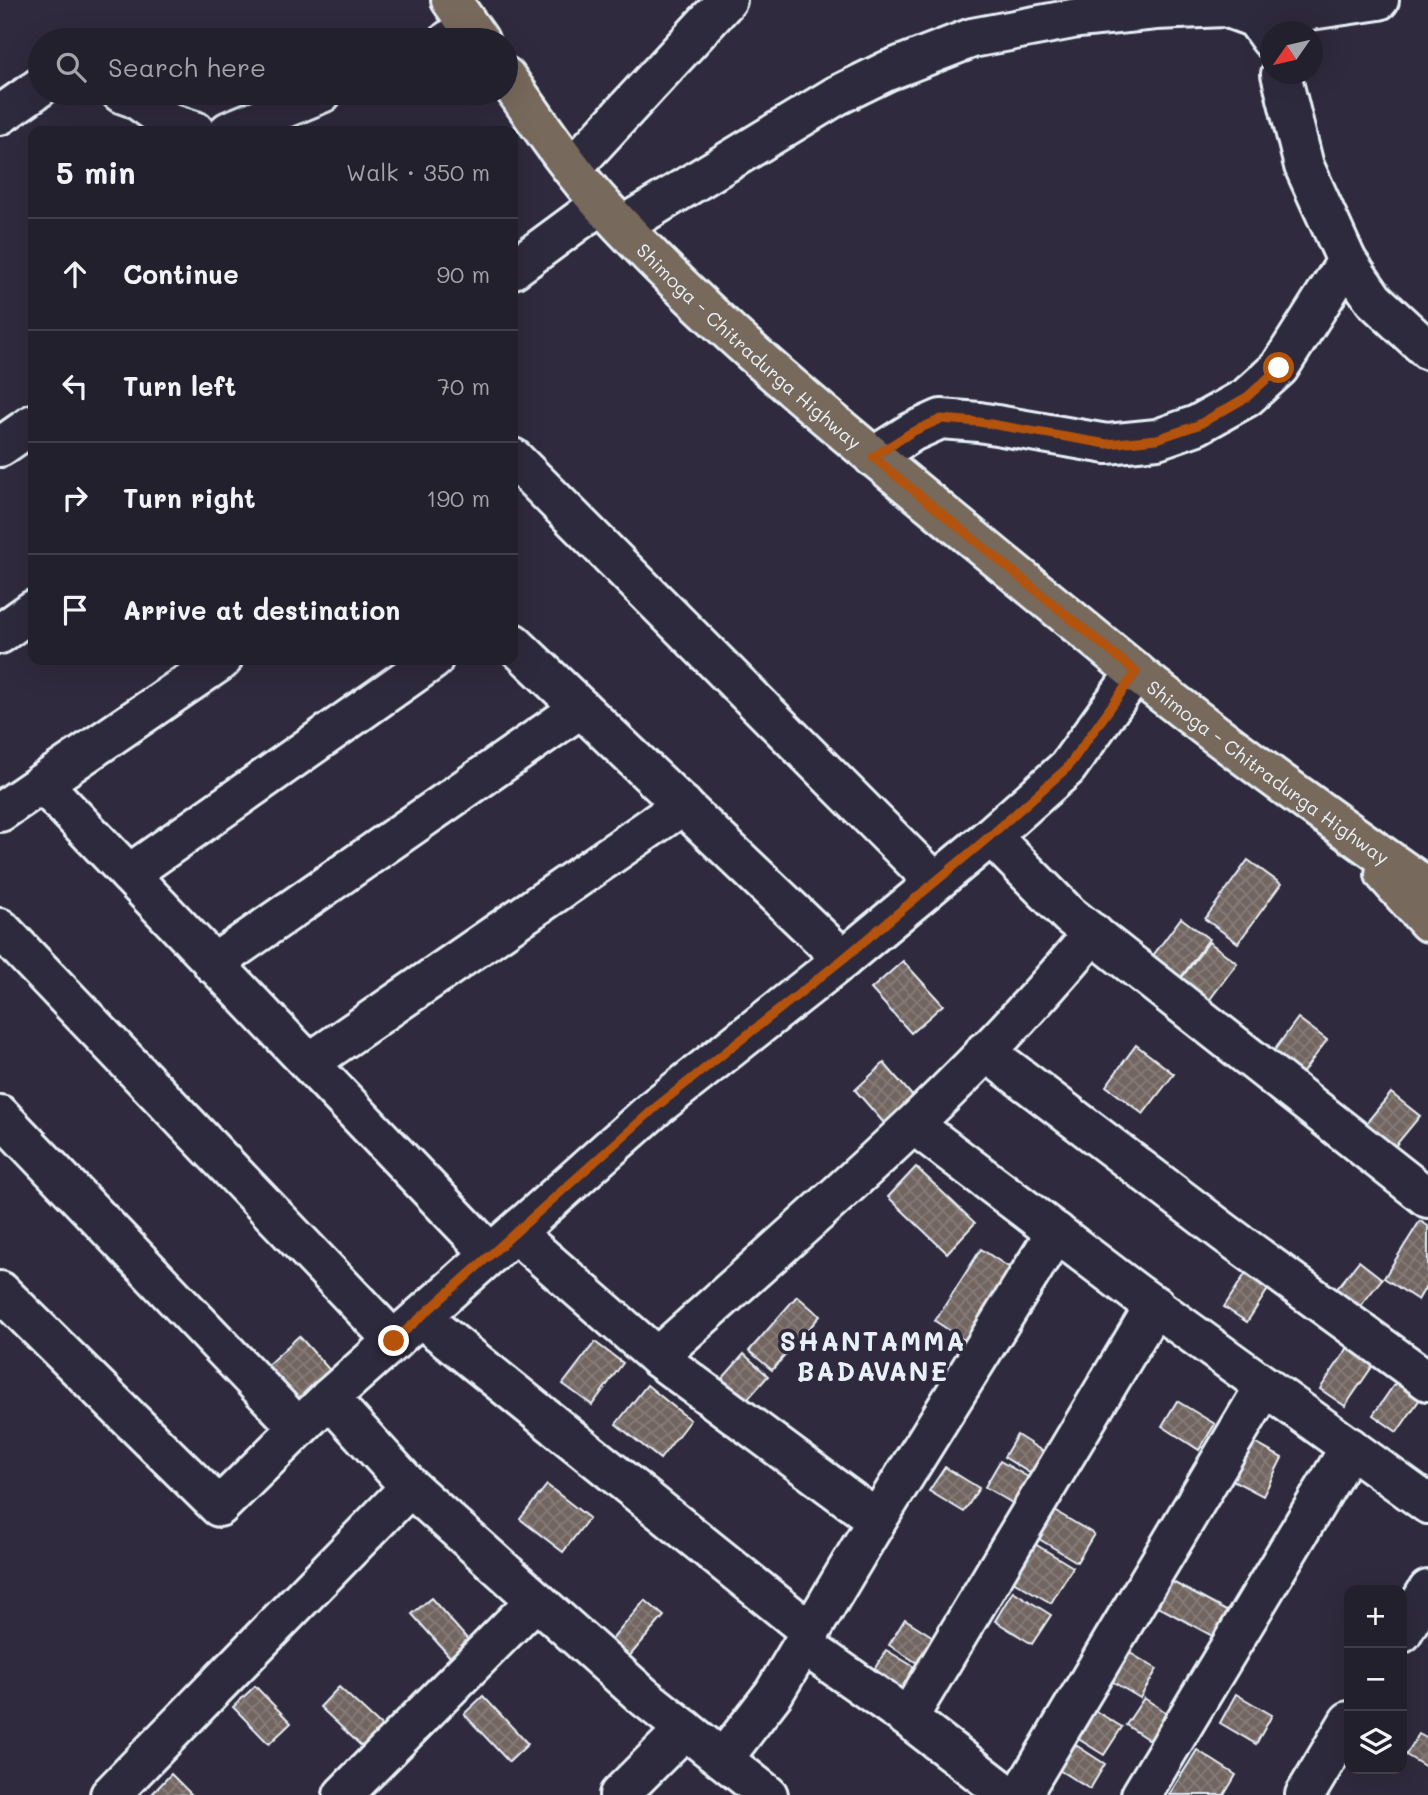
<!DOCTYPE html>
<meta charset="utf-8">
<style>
:root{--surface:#23202e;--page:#2b2836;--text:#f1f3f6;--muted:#a3a3aa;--line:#403e4a}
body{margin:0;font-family:Mali,sans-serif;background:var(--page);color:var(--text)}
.controls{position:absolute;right:21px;bottom:21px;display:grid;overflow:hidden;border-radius:14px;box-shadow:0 7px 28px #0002}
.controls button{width:63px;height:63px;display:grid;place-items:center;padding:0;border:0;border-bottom:2px solid var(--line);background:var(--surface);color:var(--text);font:35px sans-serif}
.compass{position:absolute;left:1260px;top:21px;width:63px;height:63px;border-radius:50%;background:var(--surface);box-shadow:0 7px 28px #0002;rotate:236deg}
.stop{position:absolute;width:21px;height:21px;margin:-16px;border:5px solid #b45309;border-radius:50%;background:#fff}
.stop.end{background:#b45309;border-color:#fff;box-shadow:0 2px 7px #0008}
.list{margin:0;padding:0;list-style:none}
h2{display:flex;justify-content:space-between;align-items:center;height:91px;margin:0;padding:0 28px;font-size:30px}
h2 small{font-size:23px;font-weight:400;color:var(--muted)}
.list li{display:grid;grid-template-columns:46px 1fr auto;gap:21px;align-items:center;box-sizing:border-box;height:112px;padding:0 28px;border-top:2px solid var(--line)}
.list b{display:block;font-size:26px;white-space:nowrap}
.list em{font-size:23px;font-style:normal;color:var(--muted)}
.icon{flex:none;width:38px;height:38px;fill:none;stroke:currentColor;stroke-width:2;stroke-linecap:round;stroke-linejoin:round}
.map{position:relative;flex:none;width:1428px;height:1795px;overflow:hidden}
.search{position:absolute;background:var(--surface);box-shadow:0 7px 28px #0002;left:28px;top:28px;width:490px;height:77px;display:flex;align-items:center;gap:18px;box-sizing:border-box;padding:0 24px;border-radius:38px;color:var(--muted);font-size:26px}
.panel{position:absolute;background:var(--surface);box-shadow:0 7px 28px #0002;left:28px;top:126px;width:490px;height:539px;border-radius:14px}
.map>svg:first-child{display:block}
.building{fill:url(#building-cross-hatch);stroke:#e8f1f8;stroke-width:2}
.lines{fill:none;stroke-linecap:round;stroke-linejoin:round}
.minor-casing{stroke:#e8f1f8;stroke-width:44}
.major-casing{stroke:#e8f1f8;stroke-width:44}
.minor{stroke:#2f2a3d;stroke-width:38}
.major{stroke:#77695c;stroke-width:38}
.route{stroke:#b45309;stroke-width:9}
.labels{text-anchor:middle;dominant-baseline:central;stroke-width:7;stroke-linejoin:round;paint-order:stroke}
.street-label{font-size:19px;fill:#e8f1f8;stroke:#2f2a3d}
.district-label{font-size:26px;font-weight:bold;letter-spacing:2px;fill:#e8f1f8;stroke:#2f2a3d}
</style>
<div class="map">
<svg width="1428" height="1795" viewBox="0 0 1428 1795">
<defs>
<pattern id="building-cross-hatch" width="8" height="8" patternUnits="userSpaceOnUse" patternTransform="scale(1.75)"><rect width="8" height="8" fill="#726560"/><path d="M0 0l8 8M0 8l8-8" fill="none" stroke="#867c78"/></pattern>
</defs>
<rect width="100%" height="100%" fill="#2f2a3d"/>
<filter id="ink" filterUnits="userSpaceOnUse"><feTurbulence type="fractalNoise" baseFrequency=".0143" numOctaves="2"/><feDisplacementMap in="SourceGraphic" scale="14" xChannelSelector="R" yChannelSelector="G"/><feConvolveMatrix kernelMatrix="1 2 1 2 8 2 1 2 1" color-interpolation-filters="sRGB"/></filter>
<g filter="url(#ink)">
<g class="building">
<polygon points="1248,860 1281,884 1238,943 1205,919"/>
<polygon points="1181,918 1209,939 1171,991 1143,969"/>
<polygon points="1209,942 1237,963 1199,1014 1170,993"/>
<polygon points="903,961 943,1005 911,1033 871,989"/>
<polygon points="1298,1018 1327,1040 1294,1084 1265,1063"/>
<polygon points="1136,1045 1174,1074 1143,1114 1106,1086"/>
<polygon points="884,1063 920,1105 891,1131 855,1090"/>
<polygon points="1391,1093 1420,1116 1386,1157 1358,1133"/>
<polygon points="916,1167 975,1223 947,1253 888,1197"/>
<polygon points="1420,1221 1428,1226 1428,1283 1418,1300 1384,1278"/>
<polygon points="981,1249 1016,1272 969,1343 935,1321"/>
<polygon points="1359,1261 1382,1279 1354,1314 1331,1296"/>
<polygon points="1251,1265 1274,1280 1247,1322 1224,1307"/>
<polygon points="797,1296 820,1316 772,1370 749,1351"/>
<polygon points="299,1336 335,1376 300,1408 264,1368"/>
<polygon points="595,1342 623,1363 592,1405 563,1384"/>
<polygon points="1349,1346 1374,1364 1345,1406 1320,1389"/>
<polygon points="744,1354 768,1376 738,1410 714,1388"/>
<polygon points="1398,1379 1422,1396 1397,1432 1373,1415"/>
<polygon points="647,1385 690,1420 660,1459 616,1424"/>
<polygon points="1177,1401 1215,1424 1199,1450 1162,1426"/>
<polygon points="1017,1435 1050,1456 1036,1477 1004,1457"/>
<polygon points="1244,1437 1282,1458 1263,1496 1223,1475"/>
<polygon points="1000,1461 1035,1481 1019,1507 985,1487"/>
<polygon points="945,1467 979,1488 964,1512 929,1491"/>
<polygon points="547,1485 589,1518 563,1552 520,1519"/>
<polygon points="1055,1511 1094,1534 1077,1562 1039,1539"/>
<polygon points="1035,1544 1073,1567 1051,1603 1013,1581"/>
<polygon points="1158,1574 1241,1619 1227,1644 1144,1599"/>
<polygon points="1013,1591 1051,1615 1032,1644 995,1621"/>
<polygon points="431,1598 477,1650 458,1666 412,1614"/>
<polygon points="645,1600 664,1616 627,1659 609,1643"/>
<polygon points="905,1619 941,1642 925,1668 889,1645"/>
<polygon points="1120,1647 1157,1669 1140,1698 1103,1676"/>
<polygon points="886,1650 921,1671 906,1695 872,1673"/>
<polygon points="255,1686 291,1723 269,1744 233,1707"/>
<polygon points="339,1687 390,1734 371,1755 320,1707"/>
<polygon points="1236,1694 1272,1715 1256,1744 1220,1723"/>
<polygon points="483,1696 528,1744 509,1762 464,1714"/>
<polygon points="1144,1698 1181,1722 1163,1749 1126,1725"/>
<polygon points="1084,1704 1122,1727 1104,1755 1067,1732"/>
<polygon points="1419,1734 1428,1739 1428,1768 1406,1755"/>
<polygon points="1065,1738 1105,1764 1090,1789 1049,1764"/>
<polygon points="1197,1750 1236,1775 1224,1795 1169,1795"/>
<polygon points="171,1774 192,1795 151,1795"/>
</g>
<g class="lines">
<defs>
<g id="minor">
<polyline points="1255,18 1379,0"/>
<polyline points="449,40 472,31"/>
<polyline points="1281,74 1304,166 1347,261 1374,300 1428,350"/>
<polyline points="121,93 135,98 170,123 195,131"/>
<polyline points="0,115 40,87"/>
<polyline points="229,131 322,93"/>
<polyline points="572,168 727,0"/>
<polyline points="622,226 836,96 887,71 972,38 1078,18 1156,10 1225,7 1255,18 1270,39"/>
<polyline points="513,269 601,204"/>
<polyline points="0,447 33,424"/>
<polyline points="873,457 912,432 941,419 979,422 1107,444 1157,439 1197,425 1247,397 1279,368 1347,261"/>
<polyline points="513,458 934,881"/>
<polyline points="0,634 33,610"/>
<polyline points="513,643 843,959"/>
<polyline points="42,783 491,1254"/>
<polyline points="0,812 222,660"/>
<polyline points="991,836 1069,915 1428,1198"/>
<polyline points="129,874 433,660"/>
<polyline points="0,928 394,1341"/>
<polyline points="213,964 581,708"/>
<polyline points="985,1051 1225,1233 1428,1381"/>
<polyline points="309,1063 683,805"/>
<polyline points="0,1115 298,1427"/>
<polyline points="914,1125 1136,1293 1428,1504"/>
<polyline points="515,1233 657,1357 877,1520"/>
<polyline points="0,1291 219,1507 329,1398 656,1107 843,959 991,836 1067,768 1136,672"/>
<polyline points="420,1317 811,1632"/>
<path d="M657,1357C807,1221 964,1090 1093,933"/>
<polyline points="329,1398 410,1487 643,1696 768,1795"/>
<polyline points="1402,1633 1428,1590"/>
<polyline points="804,1645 908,1718 1008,1795"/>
<polyline points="908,1718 1155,1305"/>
<polyline points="723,1759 774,1693 877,1520 1056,1232"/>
<polyline points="110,1795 410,1487"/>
<polyline points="343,1795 536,1600"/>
<polyline points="619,1795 685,1729"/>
<polyline points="1021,1795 1265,1386"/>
<polyline points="1141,1795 1350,1447"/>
<polyline points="1305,1795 1349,1721"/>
</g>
<g id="major">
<polyline points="451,0 479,40"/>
<path id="s1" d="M506,77C537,120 567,166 603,206C715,329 847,435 976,541C1029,584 1081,628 1134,671C1229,747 1329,818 1428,888"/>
<polyline points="1385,874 1428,922"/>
</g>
</defs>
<use href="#minor" class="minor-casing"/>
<use href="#major" class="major-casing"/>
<use href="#minor" class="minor"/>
<use href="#major" class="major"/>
</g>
</g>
<g class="lines" filter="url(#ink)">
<polyline class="route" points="394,1341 656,1107 843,959 990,836 1067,768 1136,672 873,457 912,432 941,419 979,422 1107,444 1157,439 1198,425 1247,397 1279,368"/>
</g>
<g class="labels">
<g class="street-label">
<text stroke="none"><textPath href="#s1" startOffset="364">Shimoga - Chitradurga Highway</textPath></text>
<text stroke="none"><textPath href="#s1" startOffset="1036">Shimoga - Chitradurga Highway</textPath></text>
</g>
<g class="district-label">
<text x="873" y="1341">SHANTAMMA<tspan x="873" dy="30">BADAVANE</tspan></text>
</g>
</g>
</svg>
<div class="controls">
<button>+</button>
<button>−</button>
<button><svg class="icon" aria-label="layers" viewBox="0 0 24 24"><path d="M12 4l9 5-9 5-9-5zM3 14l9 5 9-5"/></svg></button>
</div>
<svg class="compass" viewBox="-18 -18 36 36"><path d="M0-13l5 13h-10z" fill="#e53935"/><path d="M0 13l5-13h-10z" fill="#a3a3aa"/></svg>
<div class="stop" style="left:1279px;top:368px"></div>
<div class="stop end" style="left:394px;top:1341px"></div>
<div class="search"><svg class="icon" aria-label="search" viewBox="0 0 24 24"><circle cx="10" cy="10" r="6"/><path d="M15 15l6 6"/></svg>Search here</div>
<section class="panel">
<h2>5 min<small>Walk · 350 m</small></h2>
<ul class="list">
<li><svg class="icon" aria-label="ahead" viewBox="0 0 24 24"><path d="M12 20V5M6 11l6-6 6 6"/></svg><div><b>Continue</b></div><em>90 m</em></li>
<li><svg class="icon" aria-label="left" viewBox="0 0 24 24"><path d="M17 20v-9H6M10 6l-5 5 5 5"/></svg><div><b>Turn left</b></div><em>70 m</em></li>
<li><svg class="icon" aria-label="right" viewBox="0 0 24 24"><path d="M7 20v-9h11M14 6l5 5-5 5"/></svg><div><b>Turn right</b></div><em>190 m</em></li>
<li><svg class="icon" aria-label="arrive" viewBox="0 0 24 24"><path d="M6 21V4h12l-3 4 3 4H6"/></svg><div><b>Arrive at destination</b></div></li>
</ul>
</section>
</div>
